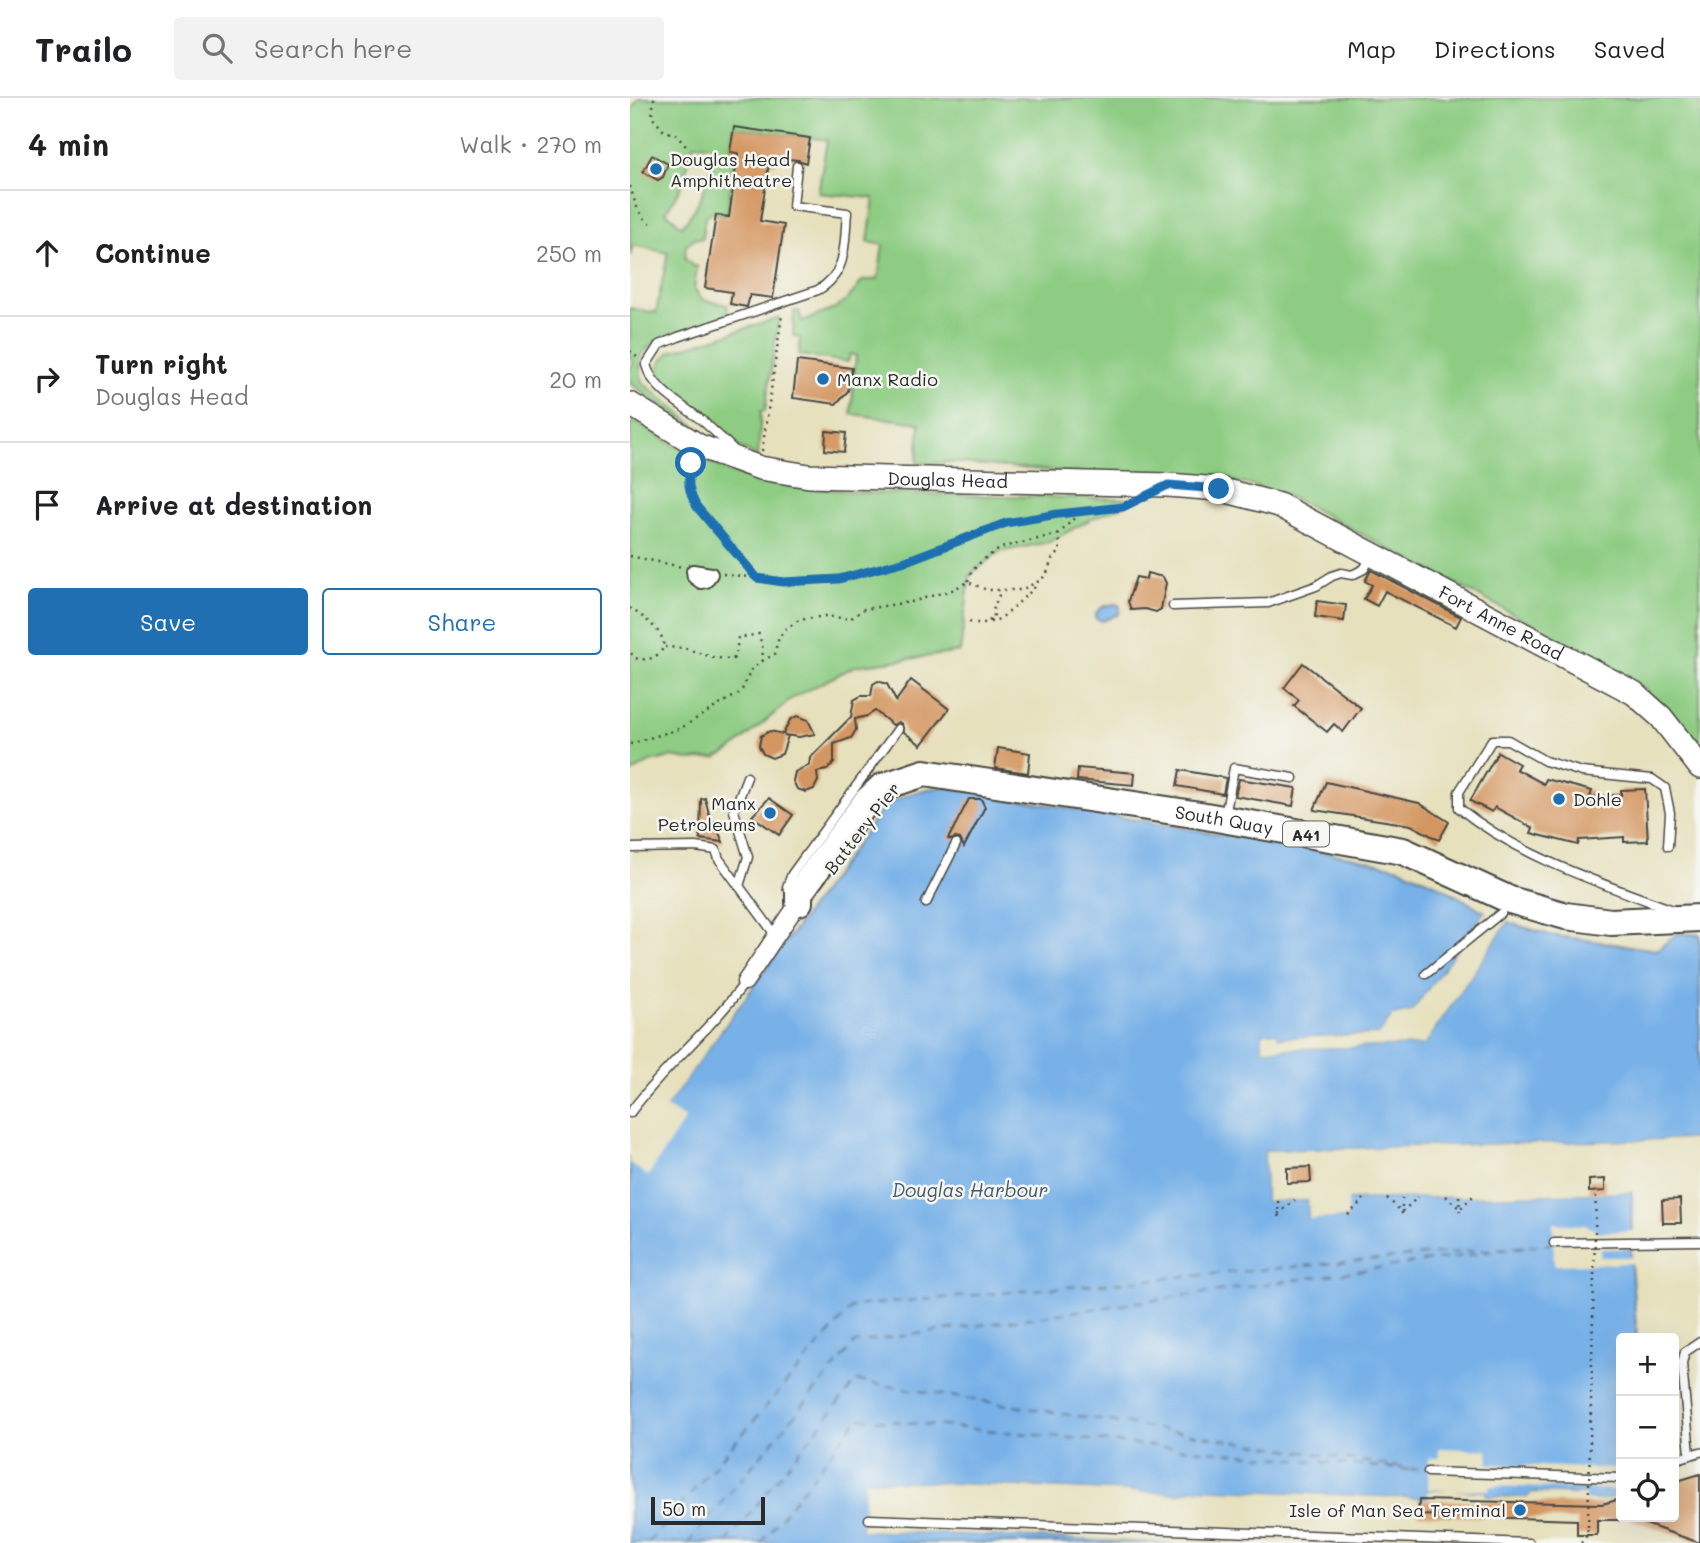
<!DOCTYPE html>
<meta charset="utf-8">
<style>
:root{--surface:#fff;--page:#f2f2f2;--text:#202124;--muted:#757577;--line:#e0e0e0;--accent:#1f6fb2}
body{margin:0;font-family:Mali,sans-serif;background:var(--page);color:var(--text)}
.controls{position:absolute;right:21px;bottom:21px;display:grid;overflow:hidden;border-radius:7px;box-shadow:0 7px 28px #0002}
.controls button{width:63px;height:63px;display:grid;place-items:center;padding:0;border:0;border-bottom:2px solid var(--line);background:var(--surface);color:var(--text);font:35px sans-serif}
.scale{position:absolute;left:21px;bottom:18px;width:114px;box-sizing:border-box;padding-left:7px;border:4px solid #2b2b2b;border-top:0;font-size:19px;line-height:24px;white-space:nowrap;color:#2b2b2b;-webkit-text-stroke:5px #f6f6f2;paint-order:stroke}
.stop{position:absolute;width:21px;height:21px;margin:-16px;border:5px solid #1f6fb2;border-radius:50%;background:#fff}
.stop.end{background:#1f6fb2;border-color:#fff;box-shadow:0 2px 7px #0008}
.list{margin:0;padding:0;list-style:none}
h2{display:flex;justify-content:space-between;align-items:center;height:91px;margin:0;padding:0 28px;font-size:30px}
h2 small{font-size:23px;font-weight:400;color:var(--muted)}
.list li{display:grid;grid-template-columns:46px 1fr auto;gap:21px;align-items:center;box-sizing:border-box;height:126px;padding:0 28px;border-top:2px solid var(--line)}
.list b{display:block;font-size:26px;white-space:nowrap}
.list p{margin:0;font-size:23px;white-space:nowrap;color:var(--muted)}
.list em{font-size:23px;font-style:normal;color:var(--muted)}
.actions{display:flex;gap:14px;padding:21px 28px}
.actions a{flex:1;padding:16px 0;border:2px solid var(--accent);border-radius:7px;text-align:center;font-size:24px;color:var(--accent)}
.actions .main{background:var(--accent);color:#fff}
.icon{flex:none;width:38px;height:38px;fill:none;stroke:currentColor;stroke-width:2;stroke-linecap:round;stroke-linejoin:round}
.map{position:relative;flex:none;width:1070px;height:1445px;overflow:hidden}
header{display:flex;align-items:center;gap:42px;box-sizing:border-box;height:98px;padding:0 35px;background:var(--surface);border-bottom:2px solid var(--line)}
header strong{font-size:33px}
nav{display:flex;gap:38px;margin-inline-start:auto;font-size:24px}
.search{width:490px;height:63px;background:var(--page);display:flex;align-items:center;gap:18px;box-sizing:border-box;padding:0 24px;border-radius:7px;color:var(--muted);font-size:26px}
main{display:flex}
aside{flex:1;background:var(--surface)}
.map>svg:first-child{display:block}
.green{fill:#8dcc82;stroke:#5c7c56;stroke-width:2;fill-rule:evenodd}
.water{fill:#77b1e8;stroke:#516e8a;stroke-width:2}
.pier{fill:#e6e0bc}
.lines{fill:none;stroke-linecap:round;stroke-linejoin:round}
.ferry{stroke:#465a6d;stroke-width:2;stroke-dasharray:9 7;stroke-linecap:butt}
.building{fill:#d49661}
.service-casing{stroke:#474641;stroke-width:11}
.pedestrian-casing{stroke:#474641;stroke-width:16}
.minor-casing{stroke:#474641;stroke-width:19}
.secondary-casing{stroke:#474641;stroke-width:26}
.primary-casing{stroke:#474641;stroke-width:30}
.path{stroke:#474641;stroke-width:2.5;stroke-dasharray:2 5;stroke-linecap:butt}
.service{stroke:#fff;stroke-width:8}
.pedestrian{stroke:#fff;stroke-width:12}
.minor{stroke:#fff;stroke-width:16}
.secondary{stroke:#fff;stroke-width:23}
.primary{stroke:#fff;stroke-width:26}
.path-bridge{stroke:#474641;stroke-width:2.5;stroke-dasharray:2 5;stroke-linecap:butt}
.route{stroke:#1f6fb2;stroke-width:9}
.poi-dot{fill:#1f6fb2;stroke:#f6f6f2;stroke-width:2.5}
.labels{text-anchor:middle;dominant-baseline:central;stroke-width:5;stroke-linejoin:round;paint-order:stroke}
.shield{fill:#f6f6f2;stroke:#686867;stroke-width:2}
.shield-label{font-size:16px;font-weight:bold;fill:#2b2b2b}
.poi-label{font-size:18px;fill:#2b2b2b;stroke:#f6f6f2;text-anchor:start}
.street-label{font-size:18px;fill:#2b2b2b;stroke:#f6f6f2}
.water-label{font-size:19px;font-style:italic;fill:#465a6d;stroke:#f6f6f2}
</style>
<header>
<strong>Trailo</strong>
<div class="search"><svg class="icon" aria-label="search" viewBox="0 0 24 24"><circle cx="10" cy="10" r="6"/><path d="M15 15l6 6"/></svg>Search here</div>
<nav><a>Map</a><a>Directions</a><a>Saved</a></nav>
</header>
<main>
<aside>
<h2>4 min<small>Walk · 270 m</small></h2>
<ul class="list">
<li><svg class="icon" aria-label="ahead" viewBox="0 0 24 24"><path d="M12 20V5M6 11l6-6 6 6"/></svg><div><b>Continue</b></div><em>250 m</em></li>
<li><svg class="icon" aria-label="right" viewBox="0 0 24 24"><path d="M7 20v-9h11M14 6l5 5-5 5"/></svg><div><b>Turn right</b><p>Douglas Head</p></div><em>20 m</em></li>
<li><svg class="icon" aria-label="arrive" viewBox="0 0 24 24"><path d="M6 21V4h12l-3 4 3 4H6"/></svg><div><b>Arrive at destination</b></div></li>
</ul>
<div class="actions"><a class="main">Save</a><a>Share</a></div>
</aside>
<div class="map">
<svg width="1070" height="1445" viewBox="0 0 1070 1445">
<rect width="100%" height="100%" fill="#f6f6f2"/>
<filter id="ink" filterUnits="userSpaceOnUse"><feTurbulence type="fractalNoise" baseFrequency=".0143" numOctaves="2"/><feDisplacementMap in="SourceGraphic" scale="14" xChannelSelector="R" yChannelSelector="G"/><feConvolveMatrix kernelMatrix="1 2 1 2 8 2 1 2 1" color-interpolation-filters="sRGB"/></filter>
<filter id="wash" filterUnits="userSpaceOnUse"><feTurbulence type="fractalNoise" baseFrequency=".00686" numOctaves="4" result="noise"/><feDisplacementMap in="SourceGraphic" scale="28" xChannelSelector="R" yChannelSelector="G"/><feGaussianBlur stdDeviation="1.57" result="paint"/><feColorMatrix in="noise" values="0 0 0 0 0 0 0 0 0 0 0 0 0 0 0 0 0 1.4 0 .05"/><feComposite in="paint" operator="in"/></filter>
<g filter="url(#wash)">
<rect width="100%" height="100%" fill="#e6e0bc"/>
<g class="green">
<path d="M9,0H1070V648L1015,591L917,534L665,401L617,386L559,377L437,374L318,364L287,366L290,325L221,316L226,257L220,256L218,264L169,257L170,240L163,238L164,213H169L172,223C201,213 214,210 232,183L248,181L253,147L238,144L244,100L188,95L197,42L104,29L100,54L96,53L105,57L97,117L82,114L75,119L72,141L65,140L56,147L55,160L62,168H67L64,191L73,202L98,207L97,218C77,225 22,238 12,257C8,266 11,275 12,284L72,333L62,329L0,285V270L4,266L0,259V210L26,215L38,155L3,147L0,159V14ZM63,46L79,47L85,51C80,79 71,107 52,128L36,114L53,85Z"/>
<polygon points="149,220 135,313 131,313 128,359 110,350 89,330 37,290 30,281 28,271 30,264 40,254"/>
<polygon points="0,325 7,325 49,350 98,373 119,380 166,389 240,395 503,401 493,408 461,421 419,444 369,454 340,477 330,554 225,568 164,599 101,652 86,660 59,662 41,659 20,664 0,676"/>
</g>
<g class="water">
<path d="M486,506L490,508L489,516L473,523L465,520C467,509 476,507 486,506Z"/>
<path d="M314,689L722,759L770,770L806,786L855,814L782,914L763,918L749,937L648,940L646,935H633V951L794,947L877,824L920,837L1027,852L1048,835L1070,837V1041L635,1053L636,1103L678,1102L679,1120H717V1101L1002,1094L1001,1165L1007,1240H991V1390L989,1399L970,1403L955,1402L954,1397L902,1395L897,1400L855,1399V1394L799,1393L798,1401L565,1391L549,1396L236,1382L232,1432L543,1445H0V1058L253,710C273,697 289,691 314,689Z"/>
</g>
<g class="pier">
<polygon points="855,814 858,816 784,916 765,921 750,940 648,943 644,938 636,939 636,948 792,944 874,822 877,824 794,947 633,951 633,935 647,935 648,940 749,937 763,918 782,914"/>
<polygon points="119,887 122,889 36,1009 55,1021 18,1078 0,1065 0,1052"/>
<polygon points="1070,1041 1070,1045 638,1057 639,1100 680,1099 682,1102 682,1117 714,1116 714,1100 717,1098 1002,1090 1002,1094 718,1101 718,1120 679,1121 678,1102 636,1103 635,1053"/>
<polygon points="923,1125 955,1127 971,1134 1005,1133 1005,1150 971,1151 970,1159 1005,1159 1005,1165 924,1167"/>
<polygon points="809,1350 858,1352 859,1366 983,1371 991,1368 991,1390 989,1392 859,1388 859,1392 822,1393 855,1394 855,1399 897,1400 902,1395 955,1397 956,1402 969,1403 989,1399 988,1403 969,1407 954,1405 952,1400 903,1399 898,1403 855,1403 851,1397 817,1396 802,1397 801,1402 798,1404 565,1394 549,1399 238,1385 236,1428 543,1442 546,1445 232,1432 235,1382 549,1396 565,1391 798,1401 798,1393 816,1392 798,1391 799,1360 809,1360"/>
</g>
<g class="lines">
<g class="ferry">
<polyline points="18,1445 223,1208 921,1146"/>
<polyline points="58,1445 225,1245 902,1148"/>
<polyline points="96,1445 226,1283 794,1373"/>
<polyline points="131,1445 228,1320 780,1372"/>
</g>
</g>
<g id="blocks">
<g class="building">
<polygon points="104,29 180,40 176,65 168,62 148,60 147,66 139,65 130,123 154,127 143,200 120,197 117,209 100,206 102,194 75,190 86,117 99,119 108,55 100,54"/>
<polygon points="22,57 38,66 33,79 28,82 13,74"/>
<polygon points="167,263 222,270 218,293 206,306 163,300"/>
<polygon points="196,333 216,335 214,354 195,352"/>
<polygon points="741,472 831,519 826,529 755,493 747,508 734,501 742,487 735,483"/>
<polygon points="517,475 533,479 536,485 531,511 526,514 515,511 501,512 498,503 506,479 516,481"/>
<polygon points="687,503 716,507 714,523 685,519"/>
<polygon points="673,565 731,610 713,634 704,626 697,634 664,608 669,602 654,590"/>
<polygon points="281,582 319,611 291,647 274,634 272,626 268,624 263,627 245,613 237,618 225,621 226,632 221,640 204,646 204,665 197,672 187,674 188,683 184,691 176,694 167,691 163,683 165,674 179,667 180,660 221,619 224,602 231,598 241,598 243,586 248,583 257,586 266,603"/>
<polygon points="167,618 178,622 185,636 169,639 154,637 158,638 152,656 142,660 133,656 129,648 131,638 140,633 153,636 160,622"/>
<polygon points="368,650 400,655 398,675 365,670"/>
<polygon points="868,654 889,666 886,671 914,686 916,681 962,693 960,699 991,697 991,692 1015,691 1018,743 994,744 994,739 949,742 948,747 901,735 903,730 865,709 862,714 840,703"/>
<polygon points="448,670 505,675 504,687 447,682"/>
<polygon points="550,672 596,680 593,696 547,688"/>
<polygon points="609,681 666,690 663,708 605,698"/>
<polygon points="696,684 789,705 819,724 809,742 781,727 684,712"/>
<polygon points="75,700 81,724 84,723 93,744 70,741 71,701"/>
<polygon points="139,700 163,717 149,737 122,718"/>
<polygon points="339,701 351,701 355,709 334,749 330,741 325,740 321,742 318,741"/>
<polygon points="680,1069 681,1084 657,1085 657,1070"/>
<polygon points="975,1081 975,1093 959,1094 959,1082"/>
<polygon points="1050,1101 1051,1125 1033,1125 1032,1102"/>
<polygon points="1070,1376 1070,1445 998,1420 1044,1419 1044,1384"/>
<polygon points="991,1401 991,1422 967,1422 967,1437 947,1437 947,1422 788,1417 789,1402 972,1406"/>
</g>
</g>
</g>
<g filter="url(#ink)">
<use href="#blocks" fill-opacity="0" stroke="#474641" stroke-width="2"/>
<g class="lines">
<defs>
<g id="service">
<path d="M104,352C95,343 85,334 75,325C55,308 24,294 16,267L29,247L48,239L188,192C218,175 214,146 217,115L163,108L167,68"/>
<polyline points="543,508 638,505 686,488 702,478 711,475 722,477 734,471 742,458"/>
<polyline points="595,718 604,670 663,680"/>
<path d="M1038,748L1040,715L1035,690L1022,681L952,674L915,663L878,642H862L829,694V710C890,759 970,785 1043,812"/>
<polyline points="0,750 66,749 86,752 89,761 146,838"/>
<polyline points="109,788 118,759 104,713 117,679"/>
<polyline points="164,797 157,789 162,776 268,631"/>
<polyline points="296,805 326,746"/>
<polyline points="796,876 871,815"/>
<path d="M0,1015C34,968 81,932 115,884"/>
<polyline points="924,1145 1070,1143"/>
<polyline points="1060,1357 1052,1265 1055,1254 1070,1244"/>
<polyline points="1044,1362 1070,1354"/>
<polyline points="798,1374 991,1380"/>
<polyline points="239,1421 899,1445"/>
</g>
<polygon id="pedestrian" points="63,473 81,476 76,483 71,484 64,479"/>
<polyline id="minor" points="115,884 169,804"/>
<g id="secondary">
<path id="s1" d="M0,306L69,348L130,370L179,378L538,387L589,391L649,407L1004,595L1031,619L1070,669"/>
</g>
<g id="primary">
<path id="s2" d="M169,804V795L237,703L252,689L294,675L570,717L773,753L880,802L936,818L981,824L1070,820"/>
</g>
</defs>
<use href="#service" class="service-casing"/>
<use href="#pedestrian" class="pedestrian-casing"/>
<use href="#minor" class="minor-casing"/>
<use href="#secondary" class="secondary-casing"/>
<use href="#primary" class="primary-casing"/>
<g class="path">
<polyline points="24,0 22,19 34,33 45,36 56,48"/>
<path d="M0,88C4,101 8,118 20,125"/>
<polyline points="0,253 8,260"/>
<polyline points="132,353 152,217"/>
<path d="M61,365C58,375 56,388 60,398C70,421 110,459 127,480"/>
<polyline points="0,458 52,469"/>
<path d="M93,476C164,485 208,486 277,462C310,451 342,434 377,425C415,415 455,415 493,409L501,405"/>
<path d="M338,483C342,467 360,456 374,449L429,436"/>
<path d="M0,510C12,518 48,542 27,557C21,562 13,562 5,560L0,554"/>
<polyline points="359,523 364,519 363,512 371,492"/>
<path d="M339,524C374,530 380,509 404,491L405,485"/>
<polyline points="132,563 145,556 147,544 154,532 169,522 195,518 220,521 234,511 281,504 322,492 338,484 357,492 391,492 411,482 417,475 422,461 430,454 429,436 450,414"/>
<polyline points="0,646 49,631 111,594 121,572 132,563 133,552 129,536 108,540 106,557 103,561 85,560 54,550 35,549"/>
<polyline points="816,1098 830,1111 843,1098"/>
<polyline points="829,1098 830,1116"/>
<polyline points="757,1100 772,1114 788,1099"/>
<polyline points="772,1100 772,1119"/>
<polyline points="648,1103 649,1120"/>
<polyline points="648,1116 665,1102"/>
<polyline points="718,1117 734,1101"/>
<polyline points="951,1445 957,1437 958,1429"/>
</g>
<use href="#service" class="service"/>
<use href="#pedestrian" class="pedestrian"/>
<use href="#minor" class="minor"/>
<use href="#secondary" class="secondary"/>
<use href="#primary" class="primary"/>
<polyline class="path-bridge" points="958,1429 966,1094"/>
</g>
</g>
<g class="lines" filter="url(#ink)">
<path class="route" d="M61,365C57,382 58,394 67,409L127,480L153,484L209,481L276,463L376,425L428,416L493,409L538,387L589,391"/>
</g>
<g class="poi-dot">
<circle cx="26" cy="71" r="7"/>
<circle cx="193" cy="281" r="7"/>
<circle cx="929" cy="701" r="7"/>
<circle cx="140" cy="715" r="7"/>
<circle cx="890" cy="1412" r="7"/>
</g>
<g class="labels">
<rect class="shield" x="653" y="723.5" width="46" height="25" rx="5"/>
<g class="shield-label">
<text x="676" y="736">A41</text>
</g>
<g class="poi-label">
<text x="40" y="61">Douglas Head<tspan x="40" dy="21">Amphitheatre</tspan></text>
<text x="207" y="281">Manx Radio</text>
<text x="943" y="701">Dohle</text>
<text x="126" y="705" text-anchor="end">Manx<tspan x="126" dy="21">Petroleums</tspan></text>
<text x="876" y="1412" text-anchor="end">Isle of Man Sea Terminal</text>
</g>
<g class="street-label">
<text stroke="none"><textPath href="#s1" startOffset="334">Douglas Head</textPath></text>
<text stroke="none"><textPath href="#s1" startOffset="919">Fort Anne Road</textPath></text>
<text stroke="none"><textPath href="#s2" startOffset="492">South Quay</textPath></text>
<text transform="translate(232 730) rotate(-52)">Battery Pier</text>
</g>
<g class="water-label">
<text x="340" y="1091">Douglas Harbour</text>
</g>
</g>
</svg>
<div class="controls">
<button>+</button>
<button>−</button>
<button><svg class="icon" aria-label="locate" viewBox="0 0 24 24"><circle cx="12" cy="12" r="6"/><path d="M12 2v4M12 18v4M2 12h4M18 12h4"/></svg></button>
</div>
<div class="scale">50 m</div>
<div class="stop" style="left:61px;top:365px"></div>
<div class="stop end" style="left:589px;top:391px"></div>
</div>
</main>
